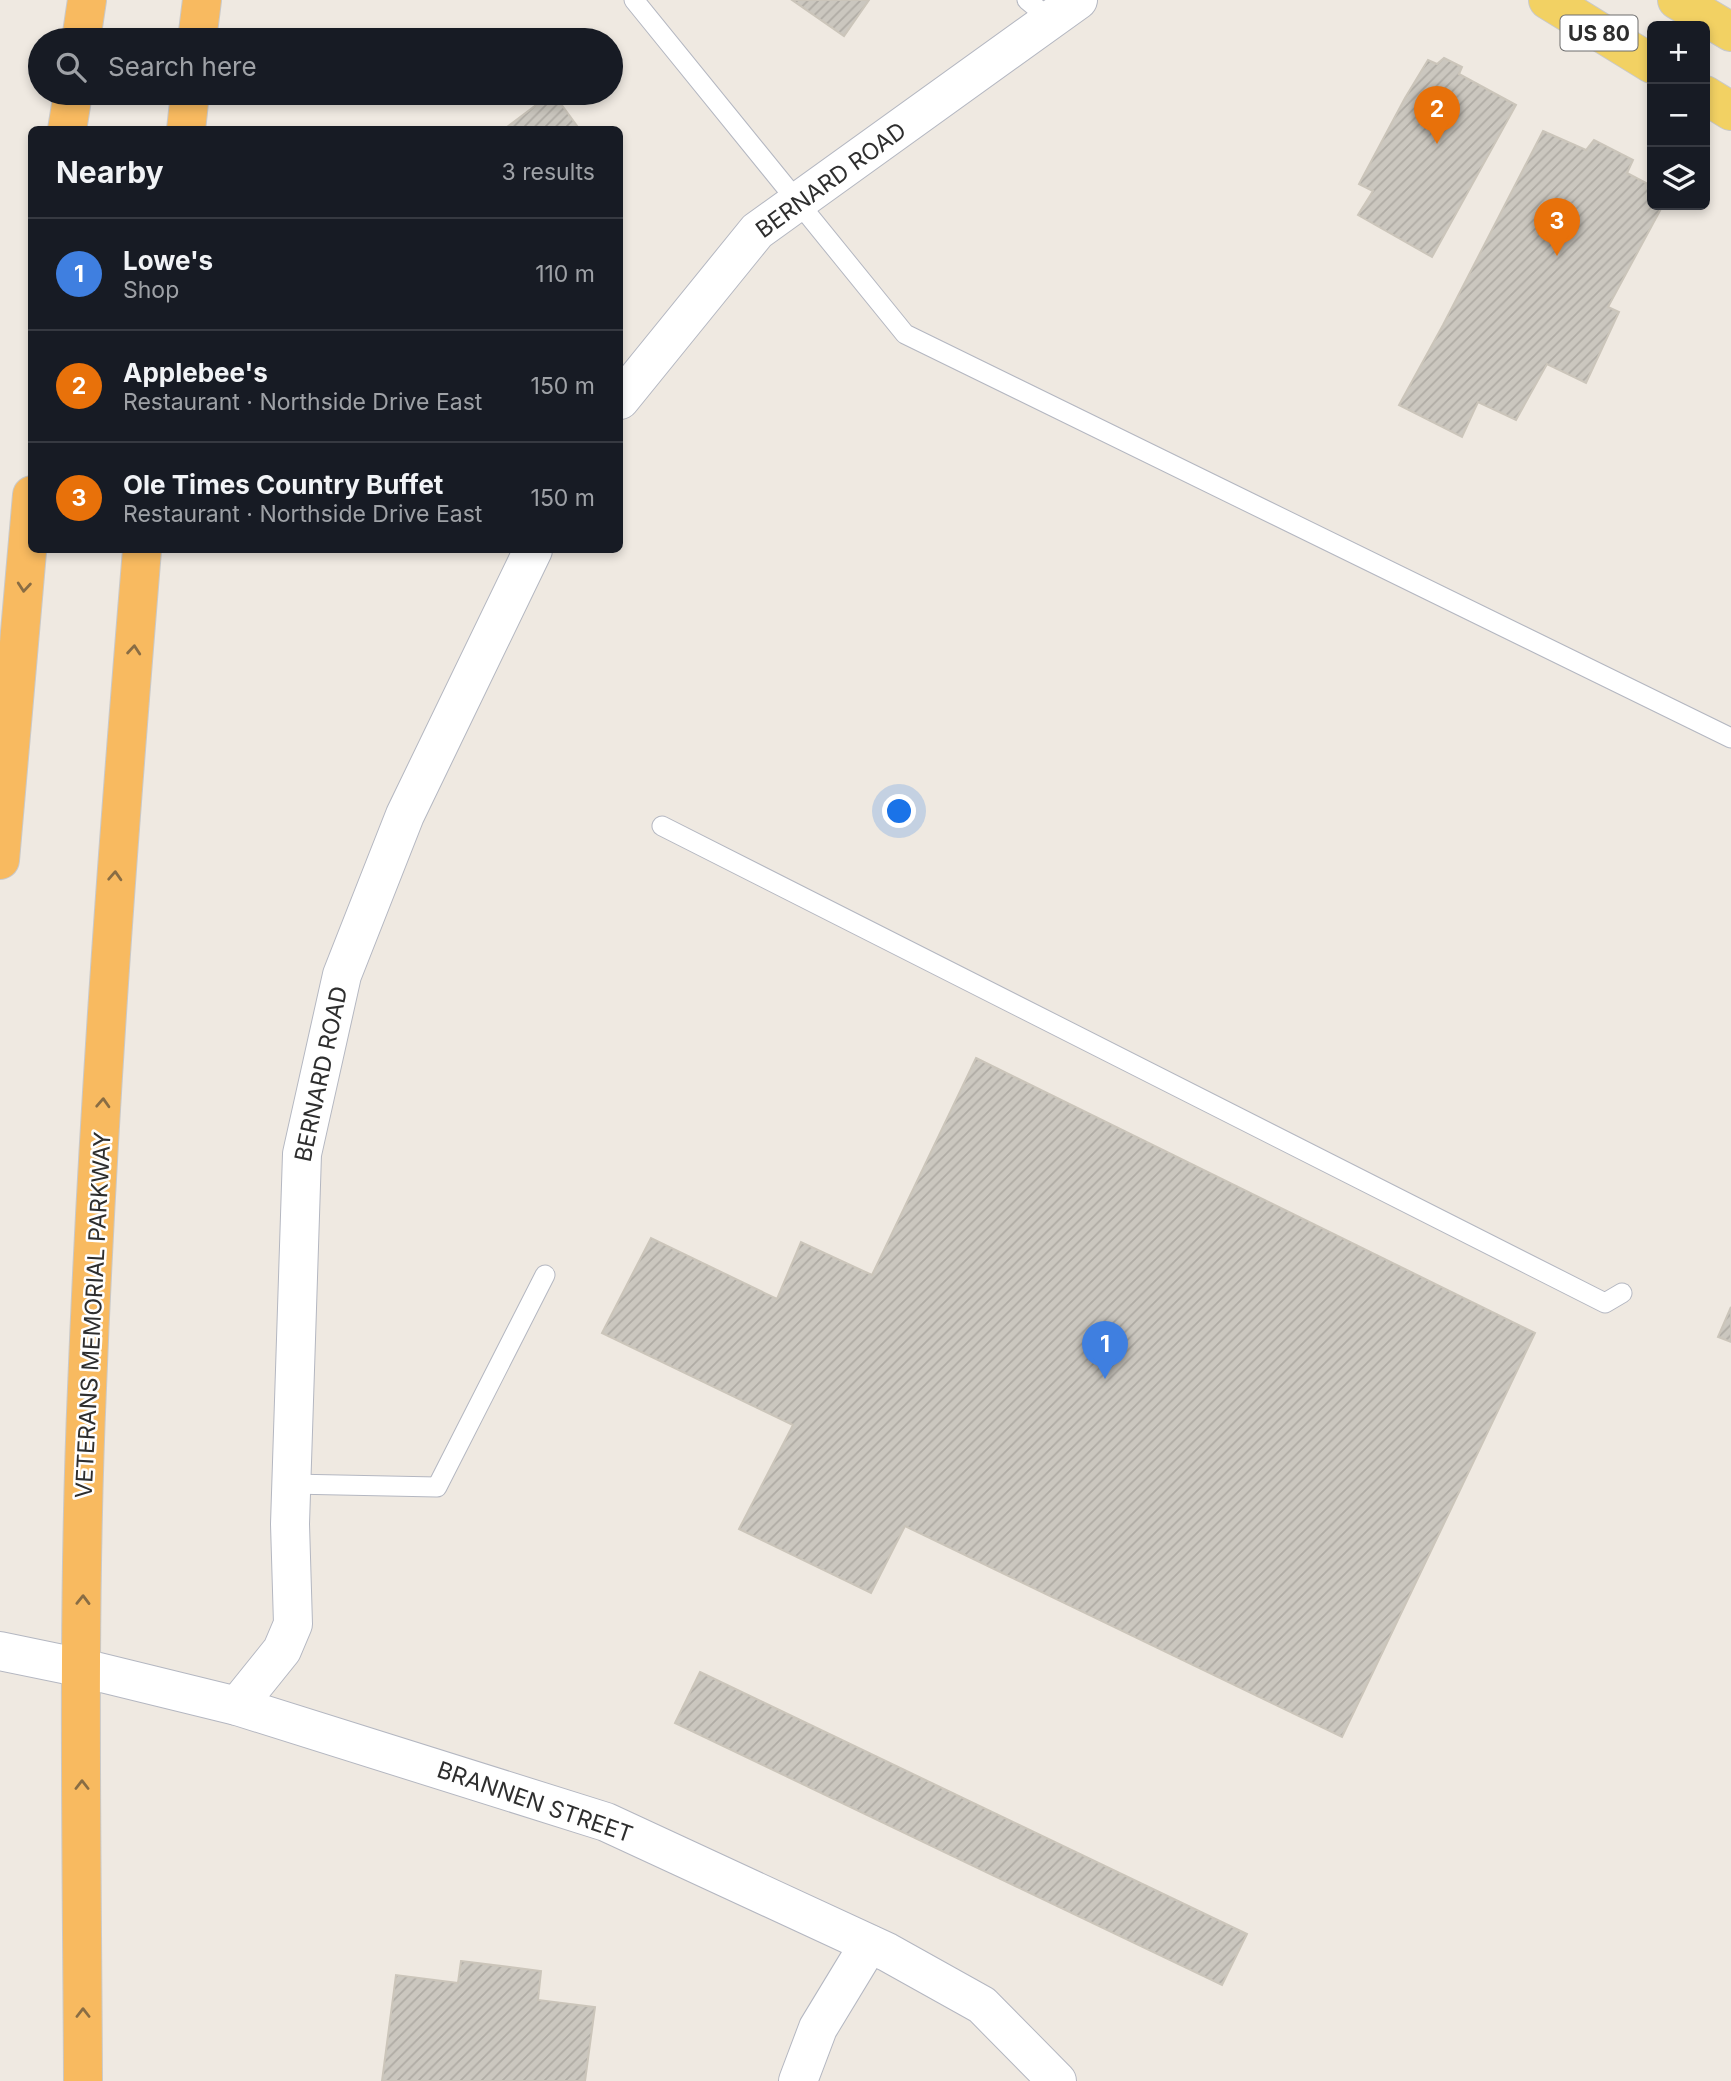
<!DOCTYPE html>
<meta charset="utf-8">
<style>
:root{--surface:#171b24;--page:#20242c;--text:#f1f3f6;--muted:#9ea1a6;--line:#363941;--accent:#4264fb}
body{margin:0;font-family:Inter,sans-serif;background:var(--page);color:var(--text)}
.controls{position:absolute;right:21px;top:21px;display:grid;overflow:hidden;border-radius:10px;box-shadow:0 4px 10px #0003}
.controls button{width:63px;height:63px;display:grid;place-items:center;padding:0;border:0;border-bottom:2px solid var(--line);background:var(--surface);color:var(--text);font:35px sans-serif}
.you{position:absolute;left:900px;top:812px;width:24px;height:24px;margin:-18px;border:5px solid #fff;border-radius:50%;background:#1a73e8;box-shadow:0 0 0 10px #1a73e833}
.badge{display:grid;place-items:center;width:46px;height:46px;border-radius:50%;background:var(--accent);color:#fff;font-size:23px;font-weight:700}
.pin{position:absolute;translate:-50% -58px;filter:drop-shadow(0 2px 4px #0008)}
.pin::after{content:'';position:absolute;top:37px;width:24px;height:21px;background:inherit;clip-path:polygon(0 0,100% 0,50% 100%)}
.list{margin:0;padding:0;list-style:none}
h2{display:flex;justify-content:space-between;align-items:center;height:91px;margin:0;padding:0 28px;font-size:30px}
h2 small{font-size:23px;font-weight:400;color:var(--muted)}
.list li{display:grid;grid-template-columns:46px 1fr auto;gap:21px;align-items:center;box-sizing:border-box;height:112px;padding:0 28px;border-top:2px solid var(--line)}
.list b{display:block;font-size:26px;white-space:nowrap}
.list p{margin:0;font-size:23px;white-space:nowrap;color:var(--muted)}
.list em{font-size:23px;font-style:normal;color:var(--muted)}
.icon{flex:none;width:38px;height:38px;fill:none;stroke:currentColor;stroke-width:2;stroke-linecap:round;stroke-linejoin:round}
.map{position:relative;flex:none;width:1731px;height:2081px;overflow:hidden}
.search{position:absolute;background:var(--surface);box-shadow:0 4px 10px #0003;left:28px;top:28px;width:595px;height:77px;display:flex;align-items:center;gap:18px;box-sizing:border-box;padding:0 24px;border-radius:38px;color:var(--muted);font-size:26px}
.panel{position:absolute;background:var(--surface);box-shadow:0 4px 10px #0003;left:28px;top:126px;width:595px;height:427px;border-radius:10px}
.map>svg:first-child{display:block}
.building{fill:url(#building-hatch);stroke:#cbc5ba;stroke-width:2}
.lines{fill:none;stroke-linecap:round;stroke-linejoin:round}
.service-casing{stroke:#b4b7c1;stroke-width:21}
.minor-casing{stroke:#b4b7c1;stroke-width:40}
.tertiary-casing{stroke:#b4b7c1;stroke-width:40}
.primary-casing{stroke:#c9c9c9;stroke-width:40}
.trunk-casing{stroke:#c9c9c9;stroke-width:40}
.service{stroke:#fff;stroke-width:19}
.minor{stroke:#fff;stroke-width:38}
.tertiary{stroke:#fff;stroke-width:38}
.primary{stroke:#f2d163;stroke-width:38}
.trunk{stroke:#f8ba60;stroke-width:38}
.oneway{stroke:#896d44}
.labels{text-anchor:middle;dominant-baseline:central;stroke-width:5;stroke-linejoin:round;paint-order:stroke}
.shield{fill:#fff;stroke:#6d6d6d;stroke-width:2}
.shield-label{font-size:21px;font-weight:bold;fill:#2e2e2e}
.street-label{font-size:23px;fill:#2e2e2e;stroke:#fff}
</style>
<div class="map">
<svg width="1731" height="2081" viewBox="0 0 1731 2081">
<defs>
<pattern id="building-hatch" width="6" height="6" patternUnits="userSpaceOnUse" patternTransform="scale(1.75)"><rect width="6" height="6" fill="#cbc7bf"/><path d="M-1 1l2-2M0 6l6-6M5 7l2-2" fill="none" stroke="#afaba4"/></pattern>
</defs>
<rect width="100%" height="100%" fill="#efe9e1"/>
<g class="building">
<polygon points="792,0 869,0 844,36"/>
<polygon points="1444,58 1462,67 1459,74 1516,105 1432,257 1358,215 1373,191 1359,184 1405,98 1428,60 1437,64"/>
<polygon points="553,93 580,130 503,130 552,93"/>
<polygon points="1543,131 1586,150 1594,140 1633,160 1627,173 1652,186 1652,205 1663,205 1608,307 1619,312 1586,383 1547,364 1516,420 1478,402 1462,437 1399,405 1443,325"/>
<polygon points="976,1058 1535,1333 1342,1737 905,1526 871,1593 739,1529 793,1425 602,1333 651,1238 777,1299 801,1242 872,1275"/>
<polygon points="1731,1307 1731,1342 1718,1337"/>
<polygon points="700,1672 1247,1934 1222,1985 675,1723"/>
<polygon points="461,1961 541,1971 538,2000 595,2007 585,2081 382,2081 396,1975 458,1983"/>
</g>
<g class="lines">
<defs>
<g id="service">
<polyline points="634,0 905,334 1731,738"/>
<polyline points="1027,0 1051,20"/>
<polyline points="662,826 1605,1303 1622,1293"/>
<polyline points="291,1484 437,1487 545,1275"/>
</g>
<g id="minor">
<polyline points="620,400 757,231 1078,0"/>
<polyline points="237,1706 282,1650 293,1624 290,1524 302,1154 342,975 405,815 533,550"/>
<polyline points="798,2081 818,2028 869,1944"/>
</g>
<polyline id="tertiary" points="0,1651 82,1668 237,1706 606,1822 887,1952 982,2005 1057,2081"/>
<g id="primary">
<polyline points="1548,0 1652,64"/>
<polyline points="1677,0 1731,32"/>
<polyline points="1705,95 1731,111"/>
</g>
<g id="trunk">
<polyline points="81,40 87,0"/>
<polyline points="197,40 202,0"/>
<polyline points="67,130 73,93"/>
<polyline points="186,130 190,93"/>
<polyline points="0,860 32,495"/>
<path d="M83,2081C82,1850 77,1618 87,1388C98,1108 119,828 142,550"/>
</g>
</defs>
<use href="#service" class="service-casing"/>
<use href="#minor" class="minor-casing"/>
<use href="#tertiary" class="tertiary-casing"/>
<use href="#primary" class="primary-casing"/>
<use href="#trunk" class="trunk-casing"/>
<use href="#service" class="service"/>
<use href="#minor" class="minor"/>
<use href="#tertiary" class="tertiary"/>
<use href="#primary" class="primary"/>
<use href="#trunk" class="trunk"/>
</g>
<defs><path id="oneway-chevron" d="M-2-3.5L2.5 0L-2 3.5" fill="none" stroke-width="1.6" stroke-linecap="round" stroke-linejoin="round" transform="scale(1.75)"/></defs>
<g class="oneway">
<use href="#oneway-chevron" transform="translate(24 587) rotate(95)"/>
<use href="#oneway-chevron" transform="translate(134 650) rotate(-85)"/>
<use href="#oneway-chevron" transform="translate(115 876) rotate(-87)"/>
<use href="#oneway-chevron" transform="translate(103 1103) rotate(-87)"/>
<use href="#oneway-chevron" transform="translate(83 1600) rotate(-89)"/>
<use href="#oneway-chevron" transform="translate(82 1785) rotate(-90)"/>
<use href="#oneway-chevron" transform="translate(83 2013) rotate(-90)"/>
</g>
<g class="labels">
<rect class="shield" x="1560.5" y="15.5" width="77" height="35" rx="5"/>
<g class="shield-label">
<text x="1599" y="33">US 80</text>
</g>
<g class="street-label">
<text transform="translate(831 180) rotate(-36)">BERNARD ROAD</text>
<text transform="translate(321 1074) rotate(-78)">BERNARD ROAD</text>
<text transform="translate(93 1315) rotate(-87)">VETERANS MEMORIAL PARKWAY</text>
<text transform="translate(535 1802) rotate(19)">BRANNEN STREET</text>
</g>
</g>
</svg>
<div class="controls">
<button>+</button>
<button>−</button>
<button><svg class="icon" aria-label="layers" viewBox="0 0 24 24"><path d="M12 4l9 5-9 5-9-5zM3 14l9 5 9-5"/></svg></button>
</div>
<div class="you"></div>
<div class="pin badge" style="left:1105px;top:1379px;background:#3f7fe0">1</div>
<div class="pin badge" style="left:1437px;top:144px;background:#e8710a">2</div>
<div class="pin badge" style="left:1557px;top:256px;background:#e8710a">3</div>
<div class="search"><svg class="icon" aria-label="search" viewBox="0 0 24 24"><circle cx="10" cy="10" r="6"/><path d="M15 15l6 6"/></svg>Search here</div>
<section class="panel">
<h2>Nearby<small>3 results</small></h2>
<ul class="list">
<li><span class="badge" style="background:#3f7fe0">1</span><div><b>Lowe's</b><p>Shop</p></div><em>110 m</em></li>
<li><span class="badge" style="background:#e8710a">2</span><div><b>Applebee's</b><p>Restaurant · Northside Drive East</p></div><em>150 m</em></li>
<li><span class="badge" style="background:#e8710a">3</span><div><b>Ole Times Country Buffet</b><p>Restaurant · Northside Drive East</p></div><em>150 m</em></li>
</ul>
</section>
</div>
